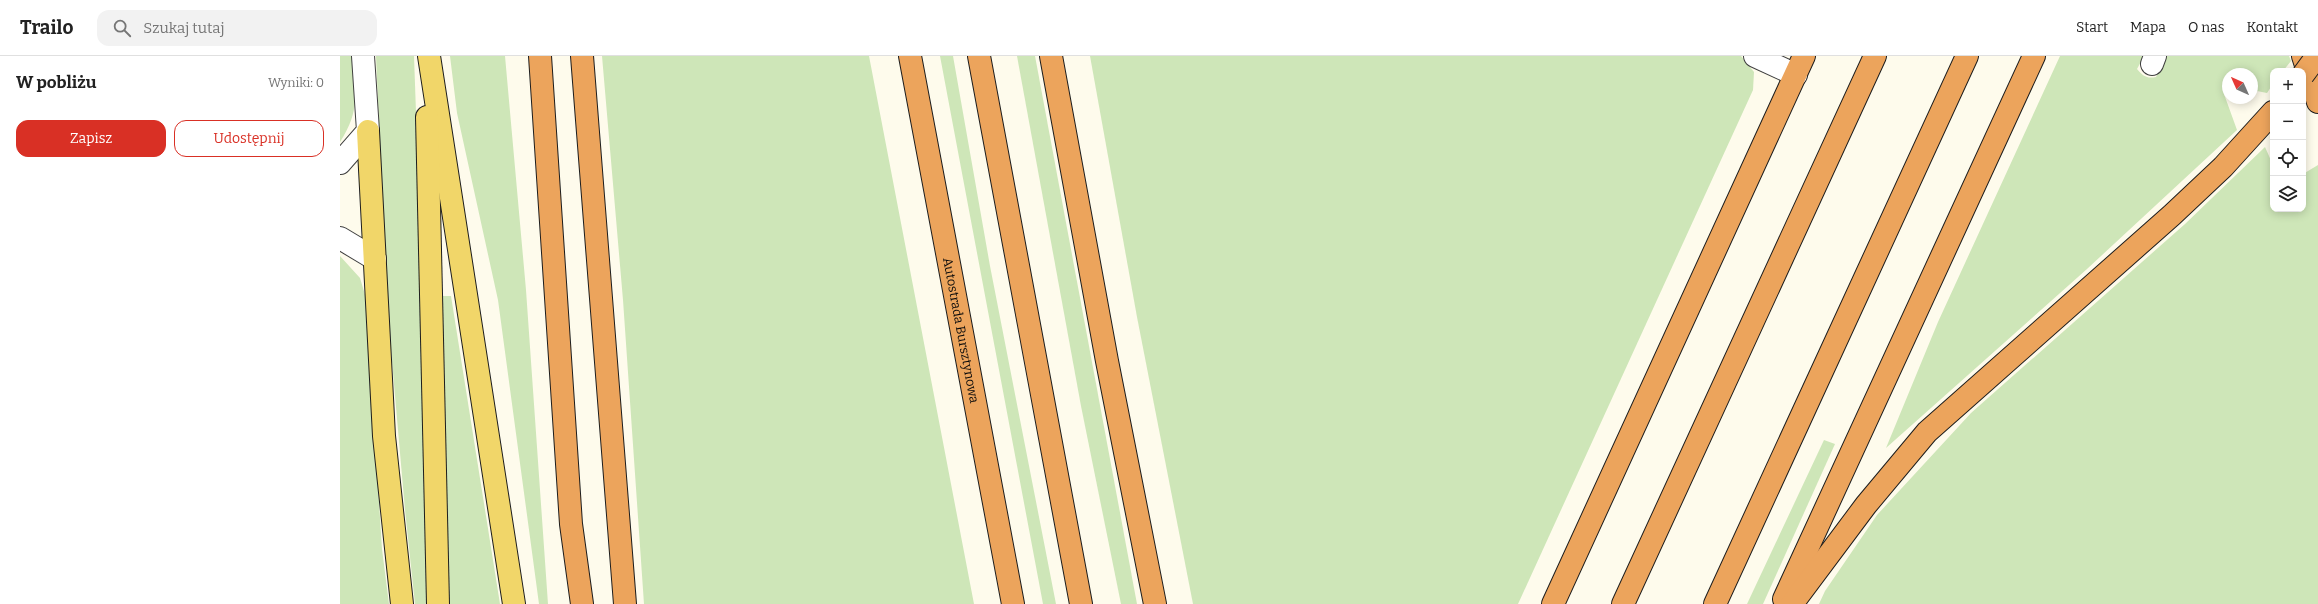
<!DOCTYPE html>
<html lang="pl">
<meta charset="utf-8">
<style>
:root{--surface:#fff;--page:#f2f2f2;--text:#222;--muted:#767676;--line:#e0e0e0;--accent:#d93025}
body{margin:0;font-family:Bitter,serif;background:var(--page);color:var(--text)}
.controls{position:absolute;right:12px;top:12px;display:grid;overflow:hidden;border-radius:8px;box-shadow:0 2px 10px #0003}
.controls button{width:36px;height:36px;display:grid;place-items:center;padding:0;border:0;border-bottom:1px solid var(--line);background:var(--surface);color:var(--text);font:20px sans-serif}
.compass{position:absolute;left:1882px;top:12px;width:36px;height:36px;border-radius:50%;background:var(--surface);box-shadow:0 2px 10px #0003;rotate:315deg}
.list{margin:0;padding:0;list-style:none}
h2{display:flex;justify-content:space-between;align-items:center;height:52px;margin:0;padding:0 16px;font-size:17px}
h2 small{font-size:13px;font-weight:400;color:var(--muted)}
.actions{display:flex;gap:8px;padding:12px 16px}
.actions a{flex:1;padding:9px 0;border:1px solid var(--accent);border-radius:12px;text-align:center;font-size:14px;color:var(--accent)}
.actions .main{background:var(--accent);color:#fff}
.icon{flex:none;width:22px;height:22px;fill:none;stroke:currentColor;stroke-width:2;stroke-linecap:round;stroke-linejoin:round}
.map{position:relative;flex:none;width:1978px;height:548px;overflow:hidden}
header{display:flex;align-items:center;gap:24px;box-sizing:border-box;height:56px;padding:0 20px;background:var(--surface);border-bottom:1px solid var(--line)}
header strong{font-size:19px}
nav{display:flex;gap:22px;margin-inline-start:auto;font-size:14px}
.search{width:280px;height:36px;background:var(--page);display:flex;align-items:center;gap:10px;box-sizing:border-box;padding:0 14px;border-radius:12px;color:var(--muted);font-size:15px}
main{display:flex}
aside{flex:1;background:var(--surface)}
.map>svg:first-child{display:block}
.green{fill:#cee6b8}
.lines{fill:none;stroke-linecap:round;stroke-linejoin:round}
.minor-casing{stroke:#3f3f3f;stroke-width:24}
.major-casing{stroke:#1d1d1d;stroke-width:24}
.highway-casing{stroke:#1d1d1d;stroke-width:24}
.minor{stroke:#fff;stroke-width:22}
.major{stroke:#f1d669;stroke-width:22}
.highway{stroke:#eca45c;stroke-width:22}
.highway-bridge-casing{stroke:#1d1d1d;stroke-width:24;stroke-linecap:butt}
.highway-bridge{stroke:#eca45c;stroke-width:22}
.labels{text-anchor:middle;dominant-baseline:central;stroke-width:4;stroke-linejoin:round;paint-order:stroke}
.street-label{font-size:13px;fill:#0c0c0c;stroke:#fff}
</style>
<header>
<strong>Trailo</strong>
<div class="search"><svg class="icon" aria-label="search" viewBox="0 0 24 24"><circle cx="10" cy="10" r="6"/><path d="M15 15l6 6"/></svg>Szukaj tutaj</div>
<nav><a>Start</a><a>Mapa</a><a>O nas</a><a>Kontakt</a></nav>
</header>
<main>
<aside>
<h2>W pobliżu<small>Wyniki: 0</small></h2>
<ul class="list">
</ul>
<div class="actions"><a class="main">Zapisz</a><a>Udostępnij</a></div>
</aside>
<div class="map">
<svg width="1978" height="548" viewBox="0 0 1978 548">
<rect width="100%" height="100%" fill="#fefbec"/>
<g class="green">
<path d="M0,0H13C15,36 21,54 0,86Z"/>
<polygon points="36,0 74,0 84,283 89,548 75,548 65,454 47,248"/>
<polygon points="110,0 165,0 186,234 208,548 199,548 158,244 117,57"/>
<polygon points="262,0 529,0 634,548 304,548 283,244"/>
<polygon points="600,0 613,0 650,210 716,548 703,548"/>
<polygon points="677,0 695,0 797,548 781,548 741,350"/>
<polygon points="750,0 1401,0 1414,16 1413,34 1178,548 853,548 797,261"/>
<path d="M1720,0H1804L1797,13C1803,20 1807,23 1816,21L1827,0H1949L1951,5L1943,15H1933V28L1927,37L1912,34V18H1888V36L1884,38L1897,74L1747,213L1546,392L1598,266Z"/>
<polygon points="1925,91 1933,109 1933,153 1963,153 1963,118 1978,109 1978,548 1479,548 1485,535 1537,459 1631,357 1845,168"/>
<polygon points="0,200 20,222 26,242 42,493 49,548 0,548"/>
<polygon points="99,240 111,240 160,548 109,548"/>
<polygon points="1484,384 1495,388 1423,548 1407,548"/>
</g>
<g class="lines">
<defs>
<g id="minor">
<polyline points="1415,0 1456,19"/>
<polyline points="1812,8 1815,0"/>
<polyline points="0,107 28,75 23,0"/>
<polyline points="0,182 35,203"/>
</g>
<g id="major">
<polyline points="89,0 174,548"/>
<polyline points="87,61 98,548"/>
<polyline points="28,75 44,380 62,548"/>
</g>
<g id="highway">
<polyline points="200,0 231,468 242,548"/>
<polyline points="242,0 285,548"/>
<path id="s1" d="M570,0L673,548"/>
<polyline points="639,0 741,548"/>
<polyline points="711,0 767,305 815,548"/>
<polyline points="1963,0 1978,46"/>
<polyline points="1444,543 1694,0"/>
<polyline points="1213,548 1464,0"/>
<polyline points="1283,548 1535,0"/>
<polyline points="1375,548 1627,0"/>
<polyline points="1452,548 1526,449 1587,376 1832,159 1883,111 1933,56"/>
</g>
</defs>
<use href="#minor" class="minor-casing"/>
<use href="#major" class="major-casing"/>
<use href="#highway" class="highway-casing"/>
<use href="#minor" class="minor"/>
<use href="#major" class="major"/>
<use href="#highway" class="highway"/>
<defs>
<polyline id="highway-bridge" points="1963,19 1977,0"/>
</defs>
<use href="#highway-bridge" class="highway-bridge-casing"/>
<use href="#highway-bridge" class="highway-bridge"/>
</g>
<g class="labels">
<g class="street-label">
<text stroke="none"><textPath href="#s1" startOffset="279">Autostrada Bursztynowa</textPath></text>
</g>
</g>
</svg>
<div class="controls">
<button>+</button>
<button>−</button>
<button><svg class="icon" aria-label="locate" viewBox="0 0 24 24"><circle cx="12" cy="12" r="6"/><path d="M12 2v4M12 18v4M2 12h4M18 12h4"/></svg></button>
<button><svg class="icon" aria-label="layers" viewBox="0 0 24 24"><path d="M12 4l9 5-9 5-9-5zM3 14l9 5 9-5"/></svg></button>
</div>
<svg class="compass" viewBox="-18 -18 36 36"><path d="M0-13l5 13h-10z" fill="#e53935"/><path d="M0 13l5-13h-10z" fill="#767676"/></svg>
</div>
</main>
